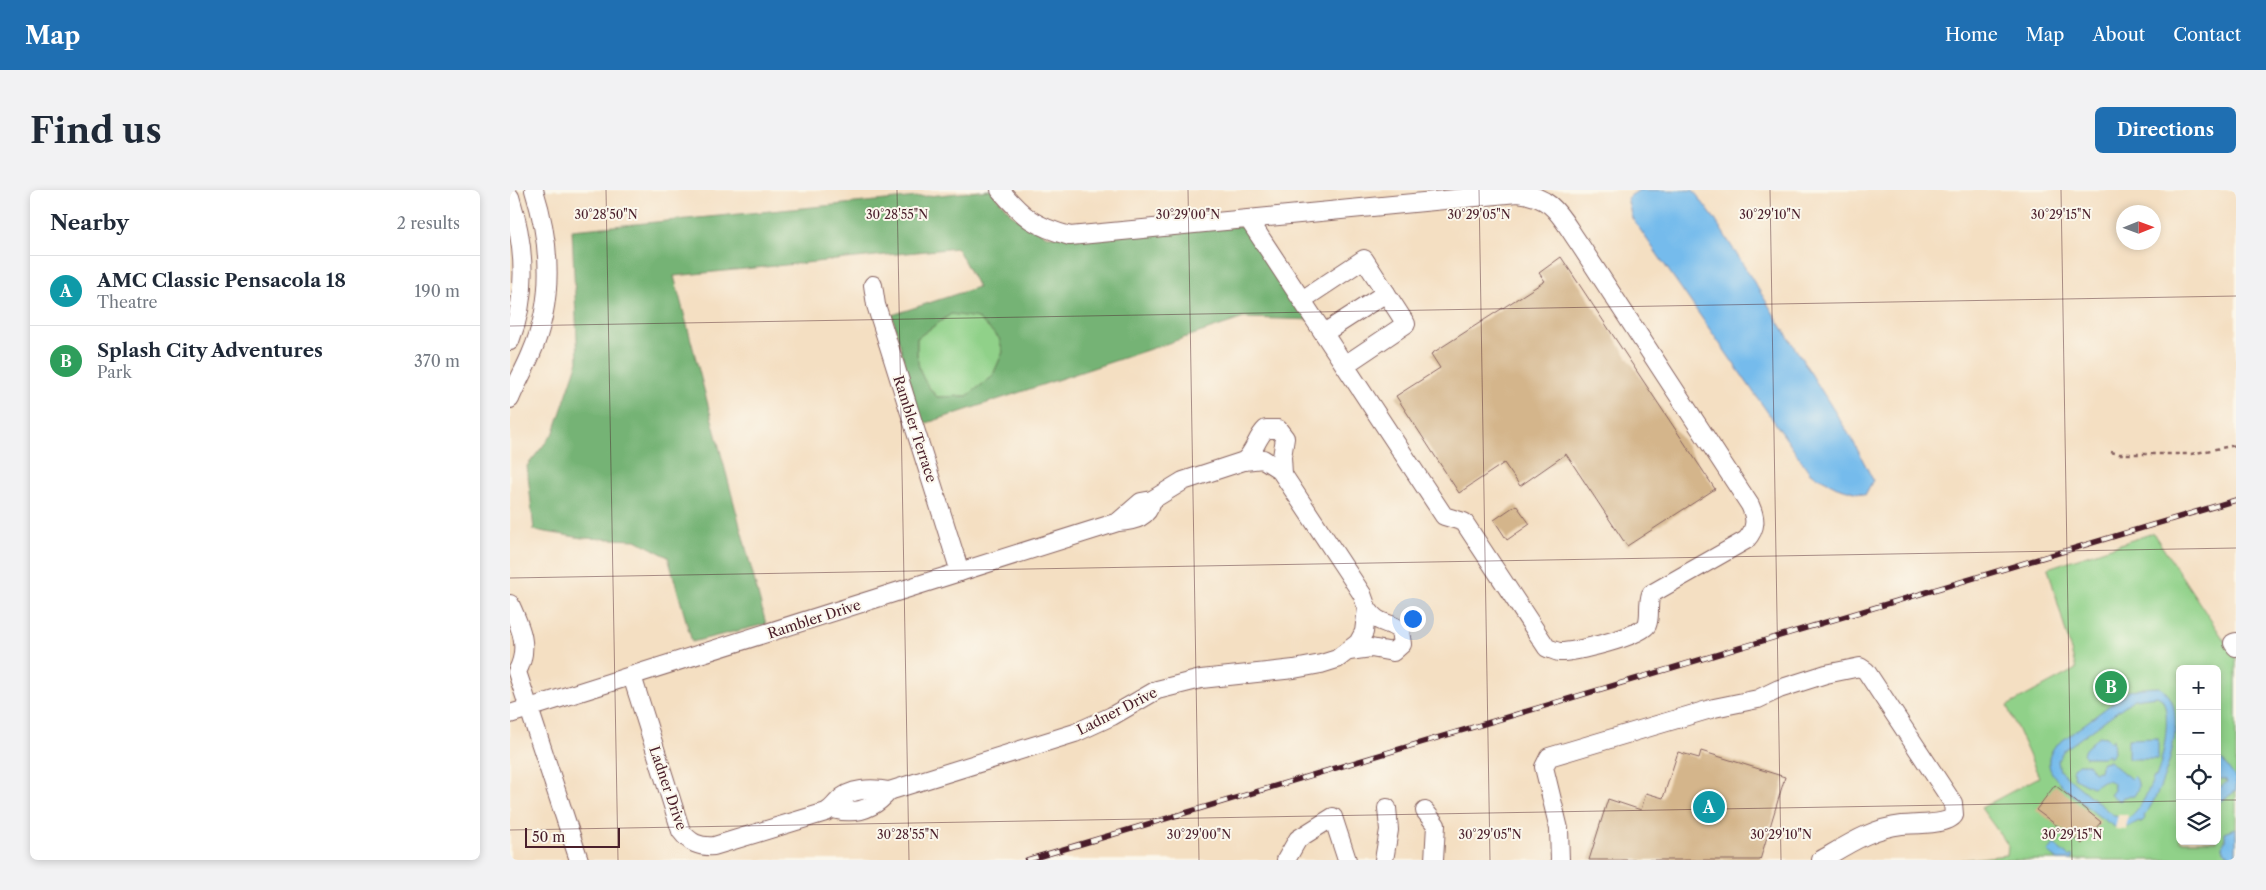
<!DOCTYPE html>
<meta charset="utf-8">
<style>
:root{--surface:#fff;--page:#f2f2f3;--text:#1f2937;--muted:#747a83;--line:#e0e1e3;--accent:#1f6fb2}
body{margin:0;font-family:"Libre Caslon Text",serif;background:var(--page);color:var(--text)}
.controls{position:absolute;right:15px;bottom:15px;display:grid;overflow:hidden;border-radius:8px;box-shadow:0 2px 8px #0003}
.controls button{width:45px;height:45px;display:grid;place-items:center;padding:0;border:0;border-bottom:1px solid var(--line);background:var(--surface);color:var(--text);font:25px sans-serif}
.compass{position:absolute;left:1606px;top:15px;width:45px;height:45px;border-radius:50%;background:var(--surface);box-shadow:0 2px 8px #0003;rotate:89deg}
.scale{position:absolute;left:15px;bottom:12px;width:95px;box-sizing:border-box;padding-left:5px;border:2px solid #4a1f2b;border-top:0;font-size:14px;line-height:18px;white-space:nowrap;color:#4a1f2b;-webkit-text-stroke:4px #fbf7ec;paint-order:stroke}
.you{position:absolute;left:902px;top:428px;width:18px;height:18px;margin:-12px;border:4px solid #fff;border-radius:50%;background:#1a73e8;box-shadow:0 0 0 8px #1a73e833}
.badge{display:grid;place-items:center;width:32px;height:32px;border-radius:50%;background:var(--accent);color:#fff;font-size:16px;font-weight:700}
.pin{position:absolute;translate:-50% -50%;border:2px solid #fff;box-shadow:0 1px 5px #0006}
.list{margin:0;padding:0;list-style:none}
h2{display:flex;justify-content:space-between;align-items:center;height:65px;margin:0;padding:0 20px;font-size:21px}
h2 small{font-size:16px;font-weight:400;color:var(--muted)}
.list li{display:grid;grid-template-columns:32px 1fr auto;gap:15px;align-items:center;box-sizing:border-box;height:70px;padding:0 20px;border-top:1px solid var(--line)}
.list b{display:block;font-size:19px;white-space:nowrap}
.list p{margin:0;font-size:16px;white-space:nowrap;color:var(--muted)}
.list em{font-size:16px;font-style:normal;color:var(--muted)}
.icon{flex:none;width:28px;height:28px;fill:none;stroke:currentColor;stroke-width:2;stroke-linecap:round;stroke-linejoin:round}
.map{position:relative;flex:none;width:1726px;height:670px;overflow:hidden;border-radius:8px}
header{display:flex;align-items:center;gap:30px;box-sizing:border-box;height:70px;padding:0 25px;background:var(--accent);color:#fff}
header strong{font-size:24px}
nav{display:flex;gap:28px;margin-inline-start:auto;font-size:18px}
.intro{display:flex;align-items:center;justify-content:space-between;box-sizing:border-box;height:120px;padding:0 30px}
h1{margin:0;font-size:35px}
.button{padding:12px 22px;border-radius:8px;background:var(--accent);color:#fff;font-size:18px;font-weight:700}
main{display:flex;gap:30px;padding:0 30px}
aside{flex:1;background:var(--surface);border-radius:8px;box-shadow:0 2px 8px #0003}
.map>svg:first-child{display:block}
.green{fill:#90d189;stroke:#6d785a;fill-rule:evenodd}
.forest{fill:#74b375;stroke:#5f6950;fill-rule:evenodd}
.water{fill:#75bbec;stroke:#606d8c;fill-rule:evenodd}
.pier{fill:#f4dfc2}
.building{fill:#d4b58b}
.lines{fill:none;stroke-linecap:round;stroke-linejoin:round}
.minor-casing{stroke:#866260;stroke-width:20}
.path{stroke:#866260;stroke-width:2.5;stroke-dasharray:4 4;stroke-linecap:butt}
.minor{stroke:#fff;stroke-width:18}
.rail-casing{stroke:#4a1f2b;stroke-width:5.5}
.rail{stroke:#fbf7ec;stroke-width:4;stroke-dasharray:11;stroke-linecap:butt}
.ticks{fill:none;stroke:#4a1f2b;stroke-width:1;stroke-opacity:0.45}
.labels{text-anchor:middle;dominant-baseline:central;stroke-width:4;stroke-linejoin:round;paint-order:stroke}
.street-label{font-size:14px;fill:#4a1f2b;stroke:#fbf7ec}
.ticks-label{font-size:12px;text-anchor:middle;fill:#4a1f2b;stroke:#fbf7ec;stroke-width:4;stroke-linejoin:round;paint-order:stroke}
</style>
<header>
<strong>Map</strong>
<nav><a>Home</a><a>Map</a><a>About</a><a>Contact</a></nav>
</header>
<div class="intro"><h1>Find us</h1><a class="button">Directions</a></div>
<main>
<aside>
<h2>Nearby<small>2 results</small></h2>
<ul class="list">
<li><span class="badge" style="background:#0f9aa8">A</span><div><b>AMC Classic Pensacola 18</b><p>Theatre</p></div><em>190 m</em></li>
<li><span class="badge" style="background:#2e9e5b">B</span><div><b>Splash City Adventures</b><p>Park</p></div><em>370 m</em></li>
</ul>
</aside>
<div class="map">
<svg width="1726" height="670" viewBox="0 0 1726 670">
<rect width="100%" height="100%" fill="#fbf7ec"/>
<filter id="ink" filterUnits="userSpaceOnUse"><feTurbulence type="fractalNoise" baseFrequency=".02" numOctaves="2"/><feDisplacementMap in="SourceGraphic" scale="10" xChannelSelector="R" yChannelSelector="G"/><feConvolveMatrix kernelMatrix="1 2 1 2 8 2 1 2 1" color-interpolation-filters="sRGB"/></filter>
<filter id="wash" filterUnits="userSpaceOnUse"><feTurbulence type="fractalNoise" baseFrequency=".0096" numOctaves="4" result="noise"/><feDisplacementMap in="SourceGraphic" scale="20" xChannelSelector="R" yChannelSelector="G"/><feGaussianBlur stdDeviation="1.12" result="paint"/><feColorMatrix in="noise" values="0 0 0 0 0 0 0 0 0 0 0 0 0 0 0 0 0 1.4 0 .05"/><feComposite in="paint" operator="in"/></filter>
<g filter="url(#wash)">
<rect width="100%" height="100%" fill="#f4dfc2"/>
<g class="green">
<path d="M441,124L468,128L489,148L493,162L482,187L457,206L427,207C409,187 406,175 407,148Z"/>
<path d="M1643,343L1726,468V670H1451L1497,665L1498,655L1471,618L1529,587L1497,516L1566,479L1538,378ZM1670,479H1707V651H1670Z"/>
</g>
<path class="forest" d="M481,0L501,24L537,46L742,36L806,130L734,128L411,235L382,125L468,97L447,58L164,86L256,434L182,452L158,367L126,350L72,348L24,340L17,276L44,242L68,171L62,40ZM441,124L468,128L489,148L493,162L482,187L457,206L427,207C409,187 406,175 407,148Z"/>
<g class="water">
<polygon points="1129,0 1183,0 1204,28 1343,251 1363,290 1355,305 1327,297 1300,283 1122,28 1117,8"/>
<path d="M1649,497C1685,515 1653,603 1634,626L1635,628L1631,633L1629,631L1618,637H1605C1590,628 1545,594 1540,579C1537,570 1540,563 1545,556L1619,501L1630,498ZM1647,506L1652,509C1662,524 1653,570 1646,587H1644C1637,603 1633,616 1619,628L1604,626L1550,581L1548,571L1553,561L1624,509Z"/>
<polygon points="1589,546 1596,547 1601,552 1603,549 1604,563 1599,568 1598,565 1593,567 1576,567 1573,564 1575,559"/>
<polygon points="1648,548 1648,569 1618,569 1618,549"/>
<polygon points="1707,562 1726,589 1726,601 1707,614 1707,599 1717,592 1715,589 1707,589"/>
<path d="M1599,571L1621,589L1624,586C1630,592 1629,599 1624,606L1613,607L1610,611L1600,605L1604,600L1603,593C1593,586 1591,594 1582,597L1564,588L1563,579L1568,574H1578L1584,582L1590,581L1592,572Z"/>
<polygon points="1726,638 1726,670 1715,662 1712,656 1715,651 1715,642"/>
<polygon points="1544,654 1559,667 1561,665 1564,667 1562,670 1548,670 1538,662"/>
</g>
<polygon class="pier" points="1608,625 1618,625 1616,640 1605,639"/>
<g id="blocks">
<g class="building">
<polygon points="1051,67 1205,299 1117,356 1056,264 1010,296 994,273 949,303 886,206 930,178 921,164 1035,91 1029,83"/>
<polygon points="1006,315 1020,334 997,350 984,330"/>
<polygon points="1191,561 1275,587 1250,670 1079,670 1098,609 1131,620 1136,603 1153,608 1168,562 1189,568"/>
<polygon points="1545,595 1591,632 1572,654 1526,620"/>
</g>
</g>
</g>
<g filter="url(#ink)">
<use href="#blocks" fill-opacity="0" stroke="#866260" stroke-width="1"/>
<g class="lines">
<defs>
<g id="minor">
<path d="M490,0C514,28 524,36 560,46L1007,3C1045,7 1050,27 1070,55L1240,315C1246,328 1247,338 1236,350L1141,404C1137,415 1141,425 1137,435C1132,446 1062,463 1049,462C1045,461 1041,459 1037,458L954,332L934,326L739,30"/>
<path d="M0,7C15,55 19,103 0,151"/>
<polyline points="363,95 366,115 450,382"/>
<polyline points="792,110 854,69 896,134 835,175"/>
<polyline points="814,143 876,103"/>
<path d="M0,209C6,194 15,179 21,164C44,111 41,54 24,0"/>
<path d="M608,332L631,312L642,310L673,291L734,271C745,262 746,248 756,239H768L775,248L772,267L773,284"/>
<path d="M0,414C11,438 20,458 7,482L69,670"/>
<polyline points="1726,452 1723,453 1726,457"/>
<path d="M839,461L861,458L883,462L892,454L890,441C878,429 870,438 857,418"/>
<path d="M122,486L171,641C180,653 189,657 204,656L316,622C322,619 323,616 328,611C340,598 362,598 379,601L565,543L602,526L647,500L691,489L784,479L811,474L827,469L848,453L854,442L857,418L852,404L770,280L753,269L734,271"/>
<path d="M0,524L608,332C625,331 638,328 642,310"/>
<path d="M323,619C345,625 364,619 379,601"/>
<polyline points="915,621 926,635 924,670"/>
<polyline points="776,670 788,649 823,627 837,670"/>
<polyline points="874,670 879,640 877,618"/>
<path d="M1050,670L1049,639L1034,577L1039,567L1204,518L1248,509L1269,499L1316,484L1350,477L1356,481L1443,613L1444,625C1438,635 1404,634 1392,635C1362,638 1337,655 1311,670"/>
</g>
</defs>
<use href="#minor" class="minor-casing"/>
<polyline class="path" points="1601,262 1609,264 1681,264 1726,255"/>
<use href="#minor" class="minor"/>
<defs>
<polyline id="rail" points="517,670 1726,310"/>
</defs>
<use href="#rail" class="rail-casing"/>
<use href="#rail" class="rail"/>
</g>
</g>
<path class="ticks" d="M96,0L108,670M387,0L399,670M678,0L689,670M969,0L980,670M1260,0L1271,670M1551,0L1562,670M0,136L1726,106M0,388L1726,358M1707,610H1726M0,640L1670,611"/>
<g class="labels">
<g class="street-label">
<text transform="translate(405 239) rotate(72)">Rambler Terrace</text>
<text transform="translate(304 429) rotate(-18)">Rambler Drive</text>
<text transform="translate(607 521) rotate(-27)">Ladner Drive</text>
<text transform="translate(158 598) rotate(71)">Ladner Drive</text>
</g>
</g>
<g class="ticks-label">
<text x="96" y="29">30°28'50"N</text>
<text x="387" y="29">30°28'55"N</text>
<text x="678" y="29">30°29'00"N</text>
<text x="969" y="29">30°29'05"N</text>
<text x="1260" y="29">30°29'10"N</text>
<text x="1551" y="29">30°29'15"N</text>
<text x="398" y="649">30°28'55"N</text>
<text x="689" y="649">30°29'00"N</text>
<text x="980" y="649">30°29'05"N</text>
<text x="1271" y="649">30°29'10"N</text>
<text x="1562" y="649">30°29'15"N</text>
</g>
</svg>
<div class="controls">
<button>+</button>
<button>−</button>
<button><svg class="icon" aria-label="locate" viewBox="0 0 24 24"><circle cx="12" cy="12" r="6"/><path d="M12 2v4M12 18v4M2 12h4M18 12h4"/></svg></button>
<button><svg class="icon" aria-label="layers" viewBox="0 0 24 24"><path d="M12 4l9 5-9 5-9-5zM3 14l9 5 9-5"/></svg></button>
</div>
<svg class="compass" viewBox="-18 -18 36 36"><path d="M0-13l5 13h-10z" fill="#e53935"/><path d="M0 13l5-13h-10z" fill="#747a83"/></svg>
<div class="scale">50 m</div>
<div class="you"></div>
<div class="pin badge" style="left:1199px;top:617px;background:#0f9aa8">A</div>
<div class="pin badge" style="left:1601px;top:497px;background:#2e9e5b">B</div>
</div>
</main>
